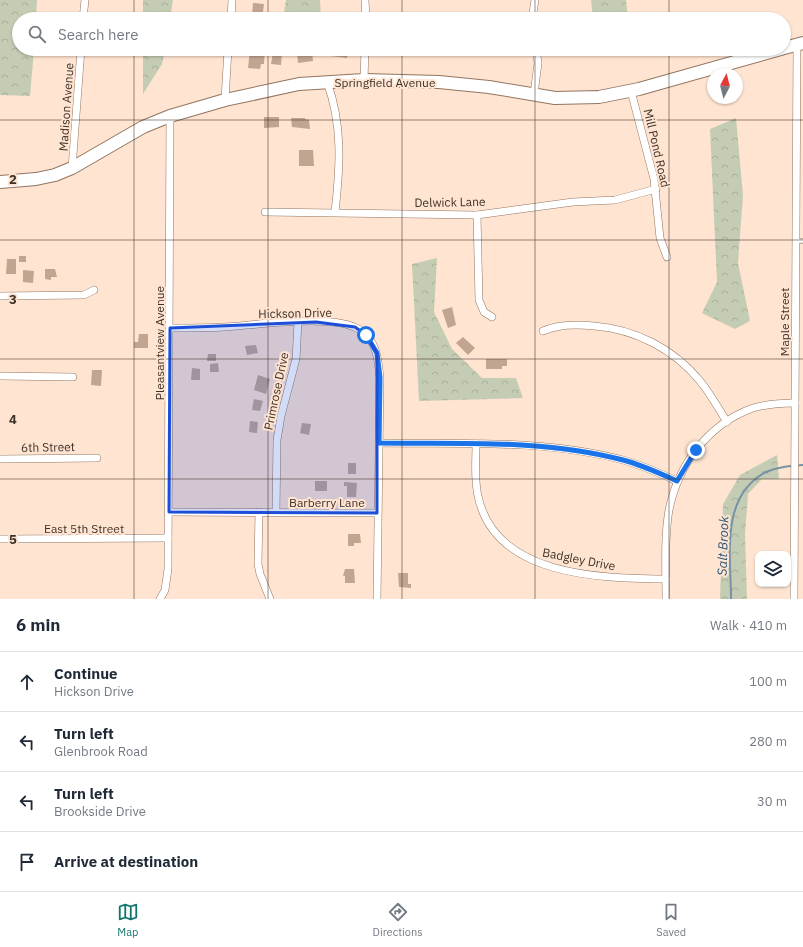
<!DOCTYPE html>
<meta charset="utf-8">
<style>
:root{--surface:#fff;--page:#f2f2f3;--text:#1f2937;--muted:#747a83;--line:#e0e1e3;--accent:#0f766e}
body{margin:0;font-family:"IBM Plex Sans",sans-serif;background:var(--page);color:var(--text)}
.controls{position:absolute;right:12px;bottom:12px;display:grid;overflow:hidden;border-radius:8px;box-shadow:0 1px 3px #0004}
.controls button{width:36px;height:36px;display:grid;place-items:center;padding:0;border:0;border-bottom:1px solid var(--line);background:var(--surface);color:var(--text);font:20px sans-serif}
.compass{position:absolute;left:707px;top:68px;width:36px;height:36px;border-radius:50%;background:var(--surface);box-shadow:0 1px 3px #0004;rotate:7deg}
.stop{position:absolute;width:12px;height:12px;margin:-9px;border:3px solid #1a73e8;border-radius:50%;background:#fff}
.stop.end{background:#1a73e8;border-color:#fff;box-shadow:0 1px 4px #0008}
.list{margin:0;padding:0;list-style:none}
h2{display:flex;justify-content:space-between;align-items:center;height:52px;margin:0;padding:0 16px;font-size:17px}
h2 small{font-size:13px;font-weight:400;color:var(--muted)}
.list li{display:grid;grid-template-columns:26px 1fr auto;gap:12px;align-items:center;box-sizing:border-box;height:60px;padding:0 16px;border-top:1px solid var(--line)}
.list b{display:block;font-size:15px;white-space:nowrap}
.list p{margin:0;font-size:13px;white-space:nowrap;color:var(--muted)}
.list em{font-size:13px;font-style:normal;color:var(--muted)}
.icon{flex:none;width:22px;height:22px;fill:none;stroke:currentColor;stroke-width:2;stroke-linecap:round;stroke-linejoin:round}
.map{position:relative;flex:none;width:803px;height:599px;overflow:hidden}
.search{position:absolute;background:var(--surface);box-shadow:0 1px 3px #0004;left:12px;right:12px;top:12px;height:44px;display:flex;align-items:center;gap:10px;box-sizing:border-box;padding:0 14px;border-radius:22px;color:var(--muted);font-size:15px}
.sheet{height:292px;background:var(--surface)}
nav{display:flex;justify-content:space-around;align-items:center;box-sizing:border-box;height:56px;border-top:1px solid var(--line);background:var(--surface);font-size:11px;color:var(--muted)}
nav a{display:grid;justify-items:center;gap:2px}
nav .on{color:var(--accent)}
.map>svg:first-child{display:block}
.forest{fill:url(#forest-crowns)}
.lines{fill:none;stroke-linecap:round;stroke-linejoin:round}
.stream{stroke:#7792a8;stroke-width:2}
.building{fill:#c2a591}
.lane-casing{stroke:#92755f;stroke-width:5}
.street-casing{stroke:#92755f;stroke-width:8}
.primary-casing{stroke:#92755f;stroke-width:14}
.lane{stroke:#fff;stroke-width:3.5}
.street{stroke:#fff;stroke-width:7}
.primary{stroke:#fff;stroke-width:12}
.route{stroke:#1a73e8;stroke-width:5}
.marked{fill:#1d4ed8;fill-opacity:0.2;stroke:#1d4ed8;stroke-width:3;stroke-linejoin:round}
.grid{fill:none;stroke:#3e3128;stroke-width:1;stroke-opacity:0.55}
.labels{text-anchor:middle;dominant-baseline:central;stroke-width:4;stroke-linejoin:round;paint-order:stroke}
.street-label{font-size:12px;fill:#3e3128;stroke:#ffe4d1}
.water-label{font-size:13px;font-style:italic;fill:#265475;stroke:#ffe4d1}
.grid-label{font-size:13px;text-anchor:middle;font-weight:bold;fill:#3e3128;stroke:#ffe4d1;stroke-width:4;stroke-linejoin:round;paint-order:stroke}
</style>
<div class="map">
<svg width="803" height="599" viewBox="0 0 803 599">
<defs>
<pattern id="forest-crowns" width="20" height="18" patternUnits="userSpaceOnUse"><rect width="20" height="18" fill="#c4cdb3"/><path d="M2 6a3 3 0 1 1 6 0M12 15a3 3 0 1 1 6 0" fill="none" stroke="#a9b09a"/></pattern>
</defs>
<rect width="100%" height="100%" fill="#ffe4d1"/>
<g class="forest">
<polygon points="0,0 37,0 36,19 19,19 19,49 34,49 30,96 0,95"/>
<polygon points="143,0 173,0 170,19 143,19"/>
<polygon points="286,0 320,0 321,19 283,19"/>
<polygon points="591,0 626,0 628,19 593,19"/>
<polygon points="143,49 165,49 162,64 143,94"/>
<polygon points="736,118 743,195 738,263 750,321 735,329 702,313 717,282 710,129"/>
<polygon points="437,258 434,312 452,349 482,378 516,378 523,398 419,401 412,264"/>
<polygon points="777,455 779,479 762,479 748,494 745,535 747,599 720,599 723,504 740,475"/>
</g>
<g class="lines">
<path class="stream" d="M731,599C731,556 720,498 764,473C776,467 790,466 803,465"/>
</g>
<g class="building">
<polygon points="253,3 264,4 263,12 259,12 258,17 252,16"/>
<polygon points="250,49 265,49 264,64 261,64 260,69 248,68"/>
<polygon points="332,49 348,49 347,58 331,56"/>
<polygon points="312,51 313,61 298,63 297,53"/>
<polygon points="273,52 282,53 281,65 271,64"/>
<polygon points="264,117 279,117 279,127 264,128"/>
<polygon points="291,118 305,118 305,119 309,120 310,129 292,127"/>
<polygon points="299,150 313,150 314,166 299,166"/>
<rect x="19" y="256" width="7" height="6"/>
<polygon points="7,259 16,259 16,274 6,274"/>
<polygon points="45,269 55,269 57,277 51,277 51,280 45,279"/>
<polygon points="23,270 34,271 33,283 23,282"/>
<polygon points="452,307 456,325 448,328 442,310"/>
<polygon points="139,334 148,334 148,348 134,348 134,342 138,342"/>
<polygon points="463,337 475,348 468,355 456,343"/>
<polygon points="256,345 258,353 247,355 245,346"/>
<polygon points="208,354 216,354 216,361 207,361"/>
<polygon points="486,359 507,359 507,366 502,366 502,369 486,369"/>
<polygon points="218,363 219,372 210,372 210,364"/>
<polygon points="192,368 200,369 200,380 191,380"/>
<polygon points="92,370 102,370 101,386 91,385"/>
<polygon points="258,375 270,379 266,394 254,390"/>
<polygon points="254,399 263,401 260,411 252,410"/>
<polygon points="250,421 258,422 257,433 249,432"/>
<polygon points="302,423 311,424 309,435 300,433"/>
<rect x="348" y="463" width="8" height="11"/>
<rect x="315" y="481" width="12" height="10"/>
<polygon points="344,482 357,483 356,497 347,497 347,486 344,486"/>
<polygon points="348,534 360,534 361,543 354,543 354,546 348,546"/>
<polygon points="345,569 354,569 355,583 345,583 345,576 343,576"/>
<polygon points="398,573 408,573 408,584 411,584 411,588 399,587"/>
</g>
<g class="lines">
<defs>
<polyline id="lane" points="796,241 803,241"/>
<g id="street">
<polyline points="365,0 366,19"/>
<polyline points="83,19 85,0"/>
<polyline points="231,19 232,0"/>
<polyline points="532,19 535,0"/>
<polyline points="364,80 365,49"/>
<path d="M327,82C343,125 340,168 335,212"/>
<polyline points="631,91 654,179 660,238 667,257"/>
<polyline points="534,94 538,63 536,49"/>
<polyline points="225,100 228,49"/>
<polyline points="72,168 81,49"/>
<polyline points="265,212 477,215 573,202 615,200 656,189"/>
<polyline points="477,215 479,300 484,312 492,317"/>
<polyline points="0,296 84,295 94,290"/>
<path d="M170,328C188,328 207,328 225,327C256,325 335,313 360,330C377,341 378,359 380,378L377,599"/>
<path d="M543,331C559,324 577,324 594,326C635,329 674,349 700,381C710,393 718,408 727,422"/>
<polyline points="0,376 73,377"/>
<path d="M379,443C459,444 545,439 623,460C642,465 659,473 677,481"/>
<path d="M476,444C476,461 474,479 478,496C495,577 600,578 666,579"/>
<polyline points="0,459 97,458"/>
<polyline points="169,512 377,513"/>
<polyline points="259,512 258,564 260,574 270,599"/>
<polyline points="276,512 277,440 281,416 296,359 298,322"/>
<polyline points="0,539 168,538"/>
<polyline points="160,599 165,590 168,569 170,116"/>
<path d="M666,599C666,570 664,538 669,510C678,465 708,424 753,408C767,404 781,403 795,403"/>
<polyline points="794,599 797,45"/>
</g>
<g id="primary">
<polyline points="784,48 803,43"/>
<polyline points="0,182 36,179 55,175 72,168 143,127 170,116 225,100 299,84 364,80 439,82 489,87 555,98 599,97 639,89 781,49"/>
</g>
</defs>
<use href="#lane" class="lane-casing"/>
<use href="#street" class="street-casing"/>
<use href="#primary" class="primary-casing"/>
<use href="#lane" class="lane"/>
<use href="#street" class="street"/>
<use href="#primary" class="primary"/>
</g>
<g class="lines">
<path class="route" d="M366,335L377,353L380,378L379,443C459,444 545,439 623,460C642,465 659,473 677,481L696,450"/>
</g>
<path class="marked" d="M316,322L355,327L366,335L377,353V513L169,512L170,328Z"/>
<path class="grid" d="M134,0V19M268,0V19M402,0V19M535,0V19M669,0V19M134,49V599M268,49V599M402,49V599M535,49V599M669,49V599M0,120H803M0,240H803M0,359H803M0,479H803"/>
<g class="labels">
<g class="street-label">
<text x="385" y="82">Springfield Avenue</text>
<text transform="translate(66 107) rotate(-86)">Madison Avenue</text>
<text transform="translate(657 148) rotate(77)">Mill Pond Road</text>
<text transform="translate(450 202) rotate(-1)">Delwick Lane</text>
<text transform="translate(295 313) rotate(-1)">Hickson Drive</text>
<text transform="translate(784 322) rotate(-90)">Maple Street</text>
<text transform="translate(159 343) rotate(-90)">Pleasantview Avenue</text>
<text transform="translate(276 391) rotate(-78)">Primrose Drive</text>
<text transform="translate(48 447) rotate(-1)">6th Street</text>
<text x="327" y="502">Barberry Lane</text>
<text x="84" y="528">East 5th Street</text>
<text transform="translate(579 559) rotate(11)">Badgley Drive</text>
</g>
<g class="water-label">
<text transform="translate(723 546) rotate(-88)">Salt Brook</text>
</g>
</g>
<g class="grid-label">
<text x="13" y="184">2</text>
<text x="13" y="304">3</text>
<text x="13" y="424">4</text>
<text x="13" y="544">5</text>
</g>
</svg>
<div class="controls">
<button><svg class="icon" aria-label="layers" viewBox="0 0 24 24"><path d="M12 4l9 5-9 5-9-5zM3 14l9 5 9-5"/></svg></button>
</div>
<svg class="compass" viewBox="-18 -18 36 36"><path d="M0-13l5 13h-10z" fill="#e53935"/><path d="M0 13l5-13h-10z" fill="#747a83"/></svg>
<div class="stop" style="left:366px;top:335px"></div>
<div class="stop end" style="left:696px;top:450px"></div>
<div class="search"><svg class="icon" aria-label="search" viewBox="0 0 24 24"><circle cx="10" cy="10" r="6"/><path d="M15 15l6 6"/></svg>Search here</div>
</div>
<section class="sheet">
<h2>6 min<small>Walk · 410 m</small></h2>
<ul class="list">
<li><svg class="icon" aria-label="ahead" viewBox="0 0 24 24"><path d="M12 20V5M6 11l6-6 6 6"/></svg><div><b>Continue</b><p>Hickson Drive</p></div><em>100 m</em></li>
<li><svg class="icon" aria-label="left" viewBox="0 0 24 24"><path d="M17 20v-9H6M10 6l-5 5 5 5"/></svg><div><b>Turn left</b><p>Glenbrook Road</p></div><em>280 m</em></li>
<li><svg class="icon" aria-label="left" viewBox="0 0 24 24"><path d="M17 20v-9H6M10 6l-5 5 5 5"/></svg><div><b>Turn left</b><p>Brookside Drive</p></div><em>30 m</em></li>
<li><svg class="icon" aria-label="arrive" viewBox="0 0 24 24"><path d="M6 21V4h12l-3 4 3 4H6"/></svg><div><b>Arrive at destination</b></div></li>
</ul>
</section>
<nav>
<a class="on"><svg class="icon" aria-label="map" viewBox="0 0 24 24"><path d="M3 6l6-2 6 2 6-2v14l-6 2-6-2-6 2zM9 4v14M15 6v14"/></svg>Map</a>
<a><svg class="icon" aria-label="directions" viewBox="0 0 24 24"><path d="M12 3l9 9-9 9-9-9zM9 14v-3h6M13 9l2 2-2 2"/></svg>Directions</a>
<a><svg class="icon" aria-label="saved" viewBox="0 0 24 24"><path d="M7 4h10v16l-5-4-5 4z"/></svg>Saved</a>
</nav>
